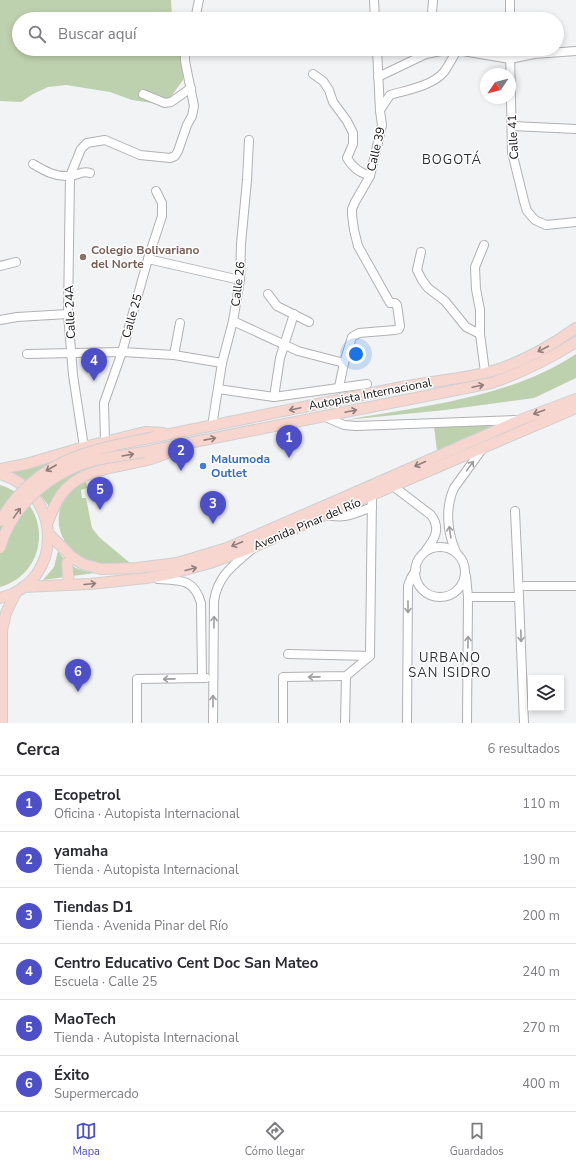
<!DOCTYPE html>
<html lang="es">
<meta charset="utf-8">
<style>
:root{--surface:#fff;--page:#f2f2f3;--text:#2b2b33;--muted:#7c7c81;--line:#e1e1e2;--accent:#4d4fc6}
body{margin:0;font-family:"Nunito Sans",sans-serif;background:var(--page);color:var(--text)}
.controls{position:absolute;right:12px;bottom:12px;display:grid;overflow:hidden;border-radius:0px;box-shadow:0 2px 6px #0003}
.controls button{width:36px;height:36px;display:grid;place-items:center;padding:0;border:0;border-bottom:1px solid var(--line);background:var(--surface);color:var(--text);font:20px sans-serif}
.compass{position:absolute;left:480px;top:68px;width:36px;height:36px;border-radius:50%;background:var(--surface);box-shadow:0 2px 6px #0003;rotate:235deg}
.you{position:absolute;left:356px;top:354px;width:14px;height:14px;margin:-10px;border:3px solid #fff;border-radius:50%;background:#1a73e8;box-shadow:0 0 0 6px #1a73e833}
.badge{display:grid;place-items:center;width:26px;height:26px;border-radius:50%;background:var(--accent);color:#fff;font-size:13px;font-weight:700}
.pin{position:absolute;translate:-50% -33px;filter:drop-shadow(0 1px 2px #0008)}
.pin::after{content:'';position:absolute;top:21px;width:14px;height:12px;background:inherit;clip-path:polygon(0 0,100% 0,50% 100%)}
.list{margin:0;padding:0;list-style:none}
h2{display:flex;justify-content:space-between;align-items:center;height:52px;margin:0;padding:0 16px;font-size:17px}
h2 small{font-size:13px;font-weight:400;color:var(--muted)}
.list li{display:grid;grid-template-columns:26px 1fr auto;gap:12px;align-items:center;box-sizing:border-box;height:56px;padding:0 16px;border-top:1px solid var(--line)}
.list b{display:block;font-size:15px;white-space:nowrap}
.list p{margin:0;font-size:13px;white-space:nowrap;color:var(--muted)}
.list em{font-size:13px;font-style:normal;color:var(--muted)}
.icon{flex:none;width:22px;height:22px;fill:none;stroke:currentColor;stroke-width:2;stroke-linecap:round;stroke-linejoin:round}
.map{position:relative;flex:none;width:576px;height:723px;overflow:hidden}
.search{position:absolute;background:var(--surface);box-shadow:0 2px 6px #0003;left:12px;right:12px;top:12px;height:44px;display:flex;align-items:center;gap:10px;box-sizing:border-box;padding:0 14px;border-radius:22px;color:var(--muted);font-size:15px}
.sheet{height:388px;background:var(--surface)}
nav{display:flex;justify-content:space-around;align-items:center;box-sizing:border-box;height:56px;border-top:1px solid var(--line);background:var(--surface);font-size:11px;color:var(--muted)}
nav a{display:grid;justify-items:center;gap:2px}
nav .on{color:var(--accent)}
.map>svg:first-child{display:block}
.green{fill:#bed1af}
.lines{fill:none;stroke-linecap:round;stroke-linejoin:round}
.minor-casing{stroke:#b1b1b4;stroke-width:10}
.major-casing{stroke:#cfcfcf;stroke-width:12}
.minor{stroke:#fff;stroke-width:8}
.major{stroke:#f8d6d0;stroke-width:10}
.major-bridge-casing{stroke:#cfcfcf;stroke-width:12;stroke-linecap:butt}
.major-bridge{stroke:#f8d6d0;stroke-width:10}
.oneway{stroke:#907d7a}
.oneway2{stroke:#9f9fa0}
.education-dot{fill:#8d6e63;stroke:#fff;stroke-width:1.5}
.shop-dot{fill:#3f7fe0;stroke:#fff;stroke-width:1.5}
.labels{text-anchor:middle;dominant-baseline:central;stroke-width:3;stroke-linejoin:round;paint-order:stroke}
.street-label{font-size:12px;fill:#101011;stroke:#fff}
.education-label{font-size:12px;font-weight:bold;fill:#785e54;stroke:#fff;text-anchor:start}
.shop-label{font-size:12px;font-weight:bold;fill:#366cbe;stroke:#fff;text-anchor:start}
.neighbourhood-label{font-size:13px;letter-spacing:1px;fill:#2b2c2e;stroke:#fff}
</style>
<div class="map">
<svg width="576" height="723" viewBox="0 0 576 723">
<rect width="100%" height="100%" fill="#f2f3f5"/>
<g class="green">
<polygon points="0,0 171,0 172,19 19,19 19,49 180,49 183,61 183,80 170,98 152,103 132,100 110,92 66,85 48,87 33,94 21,102 0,101"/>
<path d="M576,354V378L534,398L445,410L346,420C423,406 510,398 576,354Z"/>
<polygon points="500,425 437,451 434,427"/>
<path d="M76,457L81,474L50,508C41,493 27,485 13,476L12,471Z"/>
<path d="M86,480L87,488L81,490L82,498H86L92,528L99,537L130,563L128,569C113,566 96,566 83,558C49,539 51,497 86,480Z"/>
<path d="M0,485C52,500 52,572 0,587Z"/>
<path d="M58,551C70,568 81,573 102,572L43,580L54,567Z"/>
</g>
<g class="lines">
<defs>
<g id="minor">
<polyline points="374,0 375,19"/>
<polyline points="433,0 432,14 434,19"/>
<polyline points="510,0 510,19"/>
<polyline points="195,19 199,0"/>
<polyline points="510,49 512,152 524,201 527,211 535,220 546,225 576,222"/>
<path d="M313,74L323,81L329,90L333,102L347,121L353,133V144L347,158C353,168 359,172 370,176"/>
<polyline points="378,77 426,54 441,51 457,50 510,59 534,54 576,51"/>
<polyline points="143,94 165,103 171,102 191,88"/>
<path d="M380,110L390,95C407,90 432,86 444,72C449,65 453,57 457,50"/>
<polyline points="512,126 576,129"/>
<path d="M33,164C45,171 55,177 69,176C77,176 82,170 90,173"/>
<polyline points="484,245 475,267 476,289 480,310 480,334 485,372"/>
<polyline points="421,252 417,270 422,280 428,288 445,301 466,327 480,334"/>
<polyline points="148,259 240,280"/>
<polyline points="0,266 16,262"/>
<polyline points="268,294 277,306 309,322"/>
<polyline points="0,320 17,317 68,314"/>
<polyline points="233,321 298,351 344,363"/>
<polyline points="27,354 122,352 174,355 222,363"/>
<polyline points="174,355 180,323"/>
<polyline points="339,387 344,363 352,337 359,333 395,330 399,329 400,326 397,305 395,303 390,303 358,246 354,230 352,215 352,209 355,202 370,176 382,125 380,111 377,49"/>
<polyline points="218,389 274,397 367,384"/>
<polyline points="274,397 280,358 294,314"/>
<polyline points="323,416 344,425 356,426 517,420"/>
<polyline points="212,426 222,363 233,321 240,280 241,244 247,180 249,140"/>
<polyline points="105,442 104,403 122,352 148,259 162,216 162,203 156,191"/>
<polyline points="84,447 73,375 68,314 70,176 81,149 87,143 105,140 140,155 170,158 175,156 178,151 187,125 192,116 194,106 185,61 185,49"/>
<path d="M393,486L431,515C441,528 435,539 426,550"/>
<polyline points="515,511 519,597 524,723"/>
<path d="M325,515C347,519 353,514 372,507"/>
<circle cx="440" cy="572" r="25"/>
<path d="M456,552C447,532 445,508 454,488L483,448"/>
<polyline points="466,576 468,597 467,723"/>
<path d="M158,579C181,580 194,579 201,603L202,678"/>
<polyline points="525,586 576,586"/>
<polyline points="468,597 519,597"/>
<polyline points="288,654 370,656"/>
<polyline points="137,723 137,679 206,678"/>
<path d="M213,723L214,601C218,575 233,566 252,549"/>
<polyline points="283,723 283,677 346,676 370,656 372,496"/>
<polyline points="345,723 346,676"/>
<polyline points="407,723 408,586 411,578 416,570"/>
</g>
<g id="major">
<path d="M155,437C234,421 313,405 392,389C426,381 463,380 496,370C524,361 552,345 576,328"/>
<path d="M144,452L491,383C521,373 549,359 576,342"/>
<polyline points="0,469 26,464 84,447 145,432 163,433"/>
<path d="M0,474C63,492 65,582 0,598"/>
<path d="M47,524C52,511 58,496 68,487C87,468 126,466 151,459C159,457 166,453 174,450"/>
<polyline points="48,533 73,558 83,564 101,569 137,568 177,563 227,548 347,496 520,420 576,399"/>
<polyline points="69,585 67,563 73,558"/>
<polyline points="23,587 90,584 146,578 170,574 210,563 256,546 325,515 576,408"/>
<polyline points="2,723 2,630 6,613 16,592"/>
</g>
</defs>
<use href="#minor" class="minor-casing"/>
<use href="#major" class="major-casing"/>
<use href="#minor" class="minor"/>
<use href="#major" class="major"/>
<defs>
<g id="major-bridge">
<path d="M0,521C36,459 90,450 155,437"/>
<path d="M0,548C10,511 40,482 75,467C96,458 121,456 144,452"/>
</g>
</defs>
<use href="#major-bridge" class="major-bridge-casing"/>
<use href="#major-bridge" class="major-bridge"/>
</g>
<defs><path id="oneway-shaft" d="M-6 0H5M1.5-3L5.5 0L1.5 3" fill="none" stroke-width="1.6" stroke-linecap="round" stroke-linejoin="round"/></defs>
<g class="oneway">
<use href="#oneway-shaft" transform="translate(543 349) rotate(152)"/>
<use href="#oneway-shaft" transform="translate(478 386) rotate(-12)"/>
<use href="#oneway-shaft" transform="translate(295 409) rotate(168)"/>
<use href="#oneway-shaft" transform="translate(351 411) rotate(-12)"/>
<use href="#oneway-shaft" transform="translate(539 412) rotate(160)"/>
<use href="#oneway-shaft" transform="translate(210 439) rotate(-11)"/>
<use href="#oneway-shaft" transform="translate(128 455) rotate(-10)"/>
<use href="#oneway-shaft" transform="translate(420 464) rotate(156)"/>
<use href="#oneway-shaft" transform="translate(51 468) rotate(150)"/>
<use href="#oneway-shaft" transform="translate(17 513) rotate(-55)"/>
<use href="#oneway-shaft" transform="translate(237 544) rotate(158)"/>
<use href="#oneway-shaft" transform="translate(191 569) rotate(-14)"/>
<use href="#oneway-shaft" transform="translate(90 584) rotate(-5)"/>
</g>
<g class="oneway2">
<use href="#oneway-shaft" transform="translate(470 466) rotate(-54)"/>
<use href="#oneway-shaft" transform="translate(450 532) rotate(-98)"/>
<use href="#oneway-shaft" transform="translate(408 607) rotate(90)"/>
<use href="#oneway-shaft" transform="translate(214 622) rotate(-89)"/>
<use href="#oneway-shaft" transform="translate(521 636) rotate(88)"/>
<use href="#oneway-shaft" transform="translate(468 642) rotate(-89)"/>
<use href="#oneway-shaft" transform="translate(314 677) rotate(179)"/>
<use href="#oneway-shaft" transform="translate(169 679) rotate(179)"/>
<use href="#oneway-shaft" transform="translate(213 701) rotate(-90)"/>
</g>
<circle class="education-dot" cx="83" cy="257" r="4"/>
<circle class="shop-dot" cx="203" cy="466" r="4"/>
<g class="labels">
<g class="street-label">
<text transform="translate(513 137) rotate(-93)">Calle 41</text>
<text transform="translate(376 149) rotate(-77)">Calle 39</text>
<text transform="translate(238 284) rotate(-83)">Calle 26</text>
<text transform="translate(70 312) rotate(-92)">Calle 24A</text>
<text transform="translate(132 316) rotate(-74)">Calle 25</text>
<text transform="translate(370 394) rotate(-11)">Autopista Internacional</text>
<text transform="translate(307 524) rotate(-23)">Avenida Pinar del Río</text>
</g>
<g class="education-label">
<text x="91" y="250">Colegio Bolivariano<tspan x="91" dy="14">del Norte</tspan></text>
</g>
<g class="shop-label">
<text x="211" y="459">Malumoda<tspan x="211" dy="14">Outlet</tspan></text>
</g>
<g class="neighbourhood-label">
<text x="452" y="160">BOGOTÁ</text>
<text x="450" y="658">URBANO<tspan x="450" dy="15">SAN ISIDRO</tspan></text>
</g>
</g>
</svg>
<div class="controls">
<button><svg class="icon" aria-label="layers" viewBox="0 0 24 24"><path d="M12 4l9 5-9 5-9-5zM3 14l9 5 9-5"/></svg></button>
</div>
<svg class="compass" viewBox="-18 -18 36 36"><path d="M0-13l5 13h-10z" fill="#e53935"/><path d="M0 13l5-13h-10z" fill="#7c7c81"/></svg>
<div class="you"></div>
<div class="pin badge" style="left:289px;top:458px">1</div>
<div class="pin badge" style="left:181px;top:471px">2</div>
<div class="pin badge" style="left:213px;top:524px">3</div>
<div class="pin badge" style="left:94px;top:381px">4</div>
<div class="pin badge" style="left:100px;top:510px">5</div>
<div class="pin badge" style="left:78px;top:692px">6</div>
<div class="search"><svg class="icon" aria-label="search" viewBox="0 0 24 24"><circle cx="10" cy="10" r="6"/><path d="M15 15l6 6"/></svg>Buscar aquí</div>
</div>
<section class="sheet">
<h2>Cerca<small>6 resultados</small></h2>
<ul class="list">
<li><span class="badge">1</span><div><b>Ecopetrol</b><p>Oficina · Autopista Internacional</p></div><em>110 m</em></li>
<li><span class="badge">2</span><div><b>yamaha</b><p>Tienda · Autopista Internacional</p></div><em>190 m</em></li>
<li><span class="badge">3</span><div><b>Tiendas D1</b><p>Tienda · Avenida Pinar del Río</p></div><em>200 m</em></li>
<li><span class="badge">4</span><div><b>Centro Educativo Cent Doc San Mateo</b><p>Escuela · Calle 25</p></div><em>240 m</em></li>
<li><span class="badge">5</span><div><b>MaoTech</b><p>Tienda · Autopista Internacional</p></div><em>270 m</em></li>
<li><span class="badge">6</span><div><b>Éxito</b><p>Supermercado</p></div><em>400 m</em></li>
</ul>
</section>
<nav>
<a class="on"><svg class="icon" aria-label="map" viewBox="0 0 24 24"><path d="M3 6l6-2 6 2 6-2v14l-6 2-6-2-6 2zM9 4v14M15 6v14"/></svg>Mapa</a>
<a><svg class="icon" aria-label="directions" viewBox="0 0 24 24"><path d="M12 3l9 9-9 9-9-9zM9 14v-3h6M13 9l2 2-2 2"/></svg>Cómo llegar</a>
<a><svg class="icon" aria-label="saved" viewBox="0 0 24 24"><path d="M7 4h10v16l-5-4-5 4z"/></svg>Guardados</a>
</nav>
